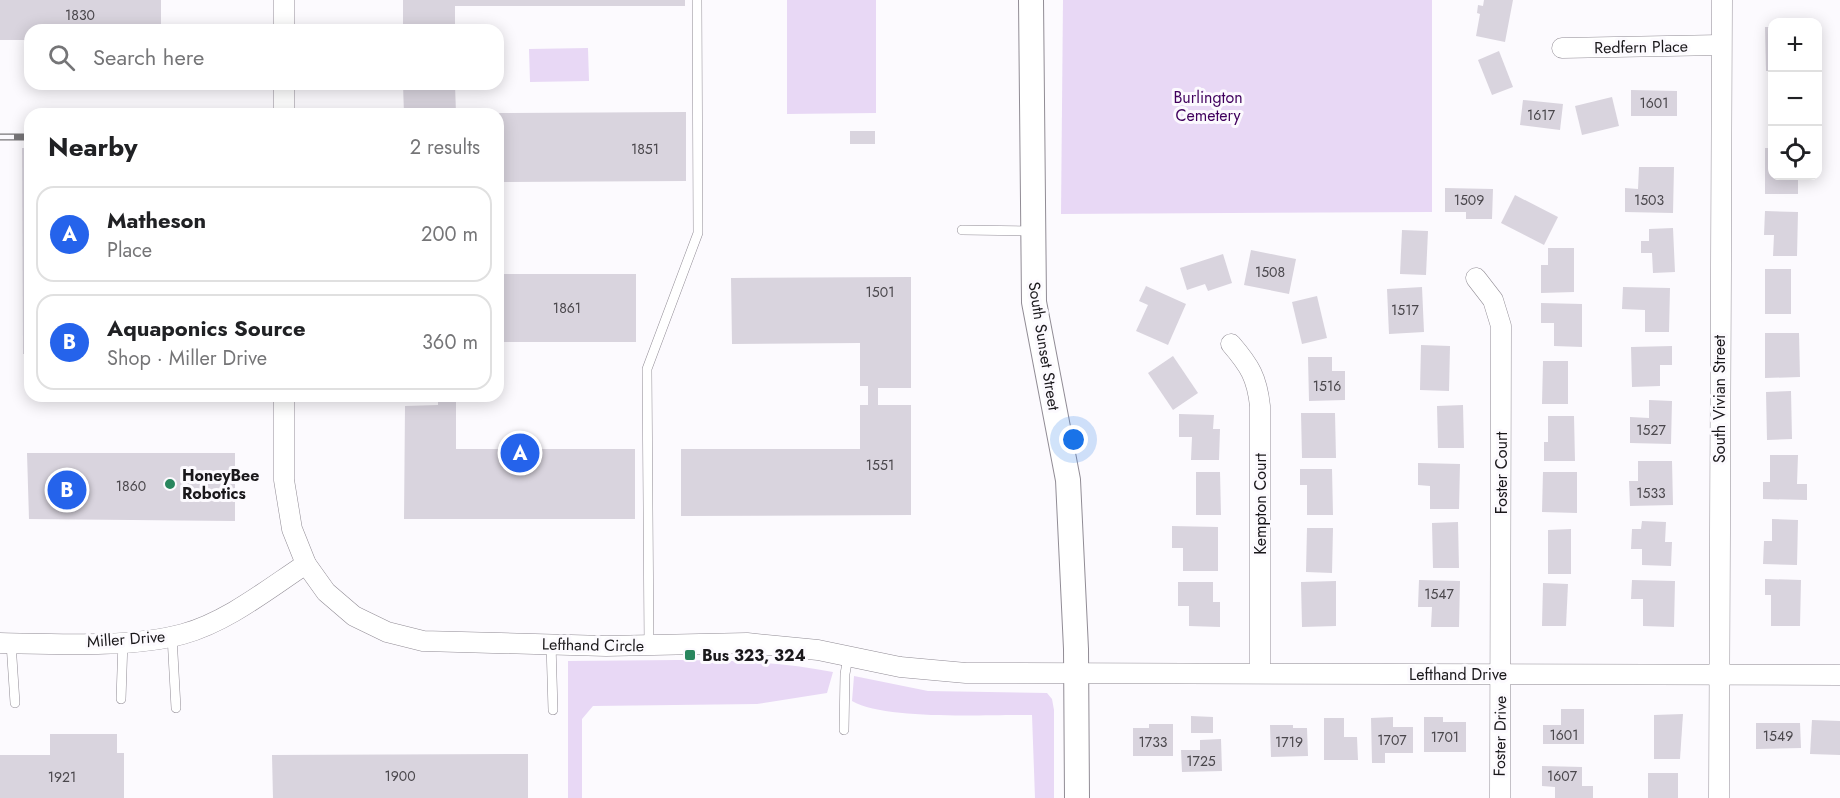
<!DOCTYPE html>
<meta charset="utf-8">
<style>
:root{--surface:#fff;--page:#f6f6f6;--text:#202124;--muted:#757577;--line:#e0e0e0;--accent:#2563eb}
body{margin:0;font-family:Jost,sans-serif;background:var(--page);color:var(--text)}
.controls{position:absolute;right:18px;top:18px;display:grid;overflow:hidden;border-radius:12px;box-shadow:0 3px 15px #0003}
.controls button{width:54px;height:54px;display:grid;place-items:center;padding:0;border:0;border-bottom:2px solid var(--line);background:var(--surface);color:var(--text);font:30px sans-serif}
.you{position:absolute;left:1074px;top:440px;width:21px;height:21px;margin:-15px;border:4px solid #fff;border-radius:50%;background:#1a73e8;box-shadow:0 0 0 9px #1a73e833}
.badge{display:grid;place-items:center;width:39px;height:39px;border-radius:50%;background:var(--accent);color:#fff;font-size:20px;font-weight:700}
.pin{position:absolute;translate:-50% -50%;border:3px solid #fff;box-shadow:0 2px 6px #0006}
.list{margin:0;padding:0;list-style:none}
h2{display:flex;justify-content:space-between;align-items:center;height:78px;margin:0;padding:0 24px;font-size:26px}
h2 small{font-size:20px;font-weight:400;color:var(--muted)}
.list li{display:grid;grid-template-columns:39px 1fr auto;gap:18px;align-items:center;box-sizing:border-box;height:96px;margin:0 12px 12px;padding:0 12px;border:2px solid var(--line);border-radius:18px}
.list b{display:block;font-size:22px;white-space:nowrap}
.list p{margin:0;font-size:20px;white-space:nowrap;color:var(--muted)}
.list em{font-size:20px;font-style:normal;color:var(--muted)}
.icon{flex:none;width:33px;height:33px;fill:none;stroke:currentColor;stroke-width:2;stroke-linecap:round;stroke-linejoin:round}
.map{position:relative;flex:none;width:1840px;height:798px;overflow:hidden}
.search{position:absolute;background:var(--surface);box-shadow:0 3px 15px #0003;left:24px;top:24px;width:480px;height:66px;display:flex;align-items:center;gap:15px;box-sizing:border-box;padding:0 21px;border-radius:18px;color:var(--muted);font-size:22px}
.panel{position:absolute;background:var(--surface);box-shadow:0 3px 15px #0003;left:24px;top:108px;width:480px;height:294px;border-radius:18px}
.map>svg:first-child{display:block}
.green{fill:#e8d8f5}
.building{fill:#d9d4de}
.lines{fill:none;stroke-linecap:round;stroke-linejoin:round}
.service-casing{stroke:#918c95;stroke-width:10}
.minor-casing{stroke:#918c95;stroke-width:21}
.tertiary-casing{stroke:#918c95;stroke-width:26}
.service{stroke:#fff;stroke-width:9}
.minor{stroke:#fff;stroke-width:20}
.tertiary{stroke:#fff;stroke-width:24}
.rail-casing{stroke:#787679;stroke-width:7}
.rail{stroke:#fcfafe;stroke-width:4.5;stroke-dasharray:14;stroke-linecap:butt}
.poi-dot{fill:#29865e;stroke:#fcfafe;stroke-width:2}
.labels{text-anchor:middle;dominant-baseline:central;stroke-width:6;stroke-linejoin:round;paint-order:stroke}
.number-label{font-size:14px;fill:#4a474c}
.street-label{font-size:16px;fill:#1a181b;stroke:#fcfafe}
.park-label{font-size:16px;fill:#40005d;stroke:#fcfafe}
.poi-label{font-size:16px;font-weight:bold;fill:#1a181b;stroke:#fcfafe;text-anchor:start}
</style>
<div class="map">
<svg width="1840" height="798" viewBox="0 0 1840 798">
<rect width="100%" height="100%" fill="#fcfafe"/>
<g class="green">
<polygon points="787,0 876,0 876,113 787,114"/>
<polygon points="1063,0 1432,0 1432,212 1061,214"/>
<polygon points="588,48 589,81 530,82 529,49"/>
<path d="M568,661C656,661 747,655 833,672L827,693L757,704L593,706L582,719V798H568Z"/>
<path d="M854,676L928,691L1047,693L1052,699L1054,710V798H1035L1032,715C989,714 887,721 852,701Z"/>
</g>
<g class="building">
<polygon points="0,0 161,0 161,30 30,30 30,40 0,40"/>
<polygon points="403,0 685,0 685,6 455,6 455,30 403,30"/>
<polygon points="1484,0 1513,0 1505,42 1476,36 1480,14 1477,13 1478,5 1483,6"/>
<polygon points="1765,27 1772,27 1772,71 1766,71"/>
<polygon points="1499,51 1513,87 1492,95 1478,60"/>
<polygon points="403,84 455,84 456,114 404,114"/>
<polygon points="1631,90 1677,91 1677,116 1631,116"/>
<polygon points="1612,97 1619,126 1582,135 1575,106"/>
<polygon points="1523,100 1563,104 1560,130 1520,125"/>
<polygon points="686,112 686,181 498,182 498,113"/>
<rect x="850" y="131" width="25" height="13"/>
<polygon points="22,148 30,148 30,354 23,354"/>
<polygon points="1765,148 1772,148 1772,176 1798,176 1798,194 1765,194"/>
<polygon points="1639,167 1674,167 1673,213 1625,212 1625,188 1638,189"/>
<polygon points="1445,188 1493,189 1492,219 1466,219 1466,212 1445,212"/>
<polygon points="1515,195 1558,217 1544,245 1501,223"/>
<polygon points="1765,211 1798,212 1797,256 1773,256 1774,235 1764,235"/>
<polygon points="1673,228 1675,272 1653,273 1652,253 1641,253 1641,241 1649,241 1649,229"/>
<polygon points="1402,230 1428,231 1426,275 1400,274"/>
<polygon points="1548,248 1574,248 1574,292 1541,293 1541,265 1548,265"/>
<polygon points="1251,250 1296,259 1289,294 1244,285"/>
<polygon points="1223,254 1232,283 1208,291 1205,284 1187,290 1180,268"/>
<rect x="1765" y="269" width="26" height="45"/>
<rect x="498" y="274" width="138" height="68"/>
<polygon points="911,277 911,388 878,388 878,405 911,405 911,515 681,516 681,449 860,449 860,405 868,405 868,386 860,386 860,343 732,344 731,278"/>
<polygon points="1146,286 1186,304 1168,345 1136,331 1148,305 1139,301"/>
<polygon points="1422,287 1424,332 1389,334 1387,289"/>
<polygon points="1623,287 1670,288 1669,332 1645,332 1645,310 1622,309"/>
<polygon points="1317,296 1327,338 1302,344 1292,302"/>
<polygon points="1541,303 1582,304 1582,347 1554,346 1554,323 1541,323"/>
<polygon points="1765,333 1799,333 1800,377 1765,378"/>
<polygon points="1421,345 1450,346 1449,391 1420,390"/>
<polygon points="1672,346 1672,365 1660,365 1660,386 1632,387 1631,347"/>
<polygon points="1173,356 1198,393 1173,410 1148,373"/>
<polygon points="1308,357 1332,357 1332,371 1345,371 1345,400 1309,401"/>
<polygon points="1543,361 1568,361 1568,404 1542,404"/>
<polygon points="1791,391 1792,439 1767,440 1766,392"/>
<polygon points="438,396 456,396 456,449 635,449 635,519 404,519 405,406 438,405"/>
<polygon points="1649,400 1672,401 1671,444 1630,443 1630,417 1649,418"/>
<polygon points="1463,405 1464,448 1438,448 1437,406"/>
<polygon points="1301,413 1335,413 1336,458 1302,458"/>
<polygon points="1179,414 1214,415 1213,429 1220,429 1219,460 1191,460 1192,437 1179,437"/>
<polygon points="1548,416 1574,416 1575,461 1544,461 1544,442 1548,442"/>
<polygon points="27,453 235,453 235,521 29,519"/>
<polygon points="1770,455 1798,455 1797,484 1807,484 1807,500 1763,499 1763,482 1770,482"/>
<polygon points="1638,461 1672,461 1673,505 1630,506 1629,481 1638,481"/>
<polygon points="1418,463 1460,464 1459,509 1430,509 1430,486 1418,485"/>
<polygon points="1300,469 1332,469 1333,515 1307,515 1307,485 1300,485"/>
<polygon points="1196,472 1220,472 1221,515 1196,515"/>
<polygon points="1543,472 1577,472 1577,513 1542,512"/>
<polygon points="1772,519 1798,520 1797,565 1763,564 1764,541 1772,541"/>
<polygon points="1642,521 1666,522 1665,542 1672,542 1671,566 1642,565 1642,549 1631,549 1632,529 1641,529"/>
<polygon points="1458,522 1459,568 1433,568 1432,523"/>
<polygon points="1172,526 1218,527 1218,571 1183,571 1183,548 1172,548"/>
<polygon points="1307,528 1333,528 1332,573 1306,572"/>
<polygon points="1571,529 1571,574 1548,574 1548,530"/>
<polygon points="1765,579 1801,580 1800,626 1771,626 1771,595 1765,595"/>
<polygon points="1419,580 1460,581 1459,627 1431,627 1432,607 1418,607"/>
<polygon points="1632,580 1675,581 1674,627 1643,626 1643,599 1631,599"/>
<polygon points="1336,581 1336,626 1302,627 1301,582"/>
<polygon points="1178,582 1213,582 1213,602 1220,602 1220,627 1189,626 1189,606 1178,606"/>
<polygon points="1543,583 1568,584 1566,626 1542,626"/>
<polygon points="1561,709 1584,709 1584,744 1543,744 1543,725 1561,725"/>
<polygon points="1683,714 1680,759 1654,759 1654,715"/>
<polygon points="1191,716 1213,717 1213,733 1191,733"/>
<polygon points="1393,717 1393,727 1413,727 1413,753 1385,753 1385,763 1372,763 1371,718"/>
<polygon points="1424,717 1443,717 1443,722 1466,722 1466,752 1424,752"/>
<polygon points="1324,718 1344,718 1344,737 1357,737 1358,760 1324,760"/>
<polygon points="1812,720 1840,721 1840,755 1810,754"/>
<polygon points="1756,723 1800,723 1801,748 1756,749"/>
<polygon points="1149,724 1173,724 1173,756 1133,756 1133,728 1149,728"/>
<polygon points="1270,725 1293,725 1293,728 1307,728 1308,756 1271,757"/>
<polygon points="50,734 117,734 117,753 124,753 124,798 0,798 0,755 50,755"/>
<polygon points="1221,739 1222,771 1182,772 1181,750 1200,750 1200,740"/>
<polygon points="528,754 528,798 273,798 272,755"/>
<polygon points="1542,766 1582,767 1582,786 1593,786 1593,798 1555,798 1555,787 1542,786"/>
<rect x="1648" y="773" width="30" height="25"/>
</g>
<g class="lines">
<defs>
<g id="service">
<polyline points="962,230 1031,231"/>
<polyline points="284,397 301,396"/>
<polyline points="172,636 176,708"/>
<polyline points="11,643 15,703"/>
<polyline points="551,644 553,710"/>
<polyline points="649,645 647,369 698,233 697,0"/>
<polyline points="121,699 123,641"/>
<polyline points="844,730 845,674 848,657"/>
</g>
<g id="minor">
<polyline points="284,30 284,0"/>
<polyline points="1562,48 1720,45"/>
<polyline points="284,114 284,84"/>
<polyline points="1476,278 1493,300 1501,326 1500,798"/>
<path d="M1231,344C1250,366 1257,378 1260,406V673"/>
<polyline points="284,396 284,480 292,529 306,564 326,592 354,616 387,632 423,641 606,646 747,643 818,650 900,667 966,673 1840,675"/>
<path d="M0,643C53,644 133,648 183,634C227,622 268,589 306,564"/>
<polyline points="1719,798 1722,0"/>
</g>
<polyline id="tertiary" points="1031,0 1034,302 1068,480 1076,649 1077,798"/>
</defs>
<use href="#service" class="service-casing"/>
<use href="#minor" class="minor-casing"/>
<use href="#tertiary" class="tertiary-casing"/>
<use href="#service" class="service"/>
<use href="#minor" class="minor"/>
<use href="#tertiary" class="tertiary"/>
<defs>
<polyline id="rail" points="0,137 30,137"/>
</defs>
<use href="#rail" class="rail-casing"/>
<use href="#rail" class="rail"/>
</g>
<g class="poi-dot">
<circle cx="170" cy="484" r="6"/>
<rect x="684" y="649" width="12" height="12" rx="3"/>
</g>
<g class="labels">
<g class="number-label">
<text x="80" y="15">1830</text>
<text x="1654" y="103">1601</text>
<text x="1541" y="115">1617</text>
<text x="645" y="149">1851</text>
<text x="1469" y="200">1509</text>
<text x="1649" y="200">1503</text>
<text x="1270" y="272">1508</text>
<text x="880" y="292">1501</text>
<text x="567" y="308">1861</text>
<text x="1405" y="310">1517</text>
<text x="1327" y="386">1516</text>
<text x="1651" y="430">1527</text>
<text x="880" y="465">1551</text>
<text x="131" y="486">1860</text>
<text x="1651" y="493">1533</text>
<text x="1439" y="594">1547</text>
<text x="1564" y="735">1601</text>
<text x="1778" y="736">1549</text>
<text x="1445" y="737">1701</text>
<text x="1392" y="740">1707</text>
<text x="1153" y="742">1733</text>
<text x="1289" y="742">1719</text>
<text x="1201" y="761">1725</text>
<text x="400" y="776">1900</text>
<text x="1562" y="776">1607</text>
<text x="62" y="777">1921</text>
</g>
<g class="street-label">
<text transform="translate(1641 47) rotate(-1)">Redfern Place</text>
<text transform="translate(1044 346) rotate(81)">South Sunset Street</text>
<text transform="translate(1719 399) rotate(-90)">South Vivian Street</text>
<text transform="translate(1501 473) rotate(-90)">Foster Court</text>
<text transform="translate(1260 504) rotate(-90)">Kempton Court</text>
<text transform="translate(126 639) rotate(-4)">Miller Drive</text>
<text transform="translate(593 645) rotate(1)">Lefthand Circle</text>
<text x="1458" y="674">Lefthand Drive</text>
<text transform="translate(1500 736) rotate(-89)">Foster Drive</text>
</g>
<g class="park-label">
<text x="1208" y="97">Burlington<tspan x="1208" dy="18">Cemetery</tspan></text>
</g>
<g class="poi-label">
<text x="182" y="475">HoneyBee<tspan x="182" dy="18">Robotics</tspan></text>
<text x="702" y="655">Bus 323, 324</text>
</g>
</g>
</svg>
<div class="controls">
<button>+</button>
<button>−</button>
<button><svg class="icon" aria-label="locate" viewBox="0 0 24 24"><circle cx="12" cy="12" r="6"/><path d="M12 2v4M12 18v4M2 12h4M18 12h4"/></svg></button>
</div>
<div class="you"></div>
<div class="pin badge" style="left:520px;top:453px">A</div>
<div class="pin badge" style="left:67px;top:490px">B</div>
<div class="search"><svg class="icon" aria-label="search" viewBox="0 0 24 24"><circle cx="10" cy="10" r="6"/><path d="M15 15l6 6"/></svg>Search here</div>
<section class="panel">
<h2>Nearby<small>2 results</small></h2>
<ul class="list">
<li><span class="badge">A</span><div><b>Matheson</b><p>Place</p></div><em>200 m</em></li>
<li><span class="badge">B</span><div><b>Aquaponics Source</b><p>Shop · Miller Drive</p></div><em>360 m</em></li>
</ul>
</section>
</div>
